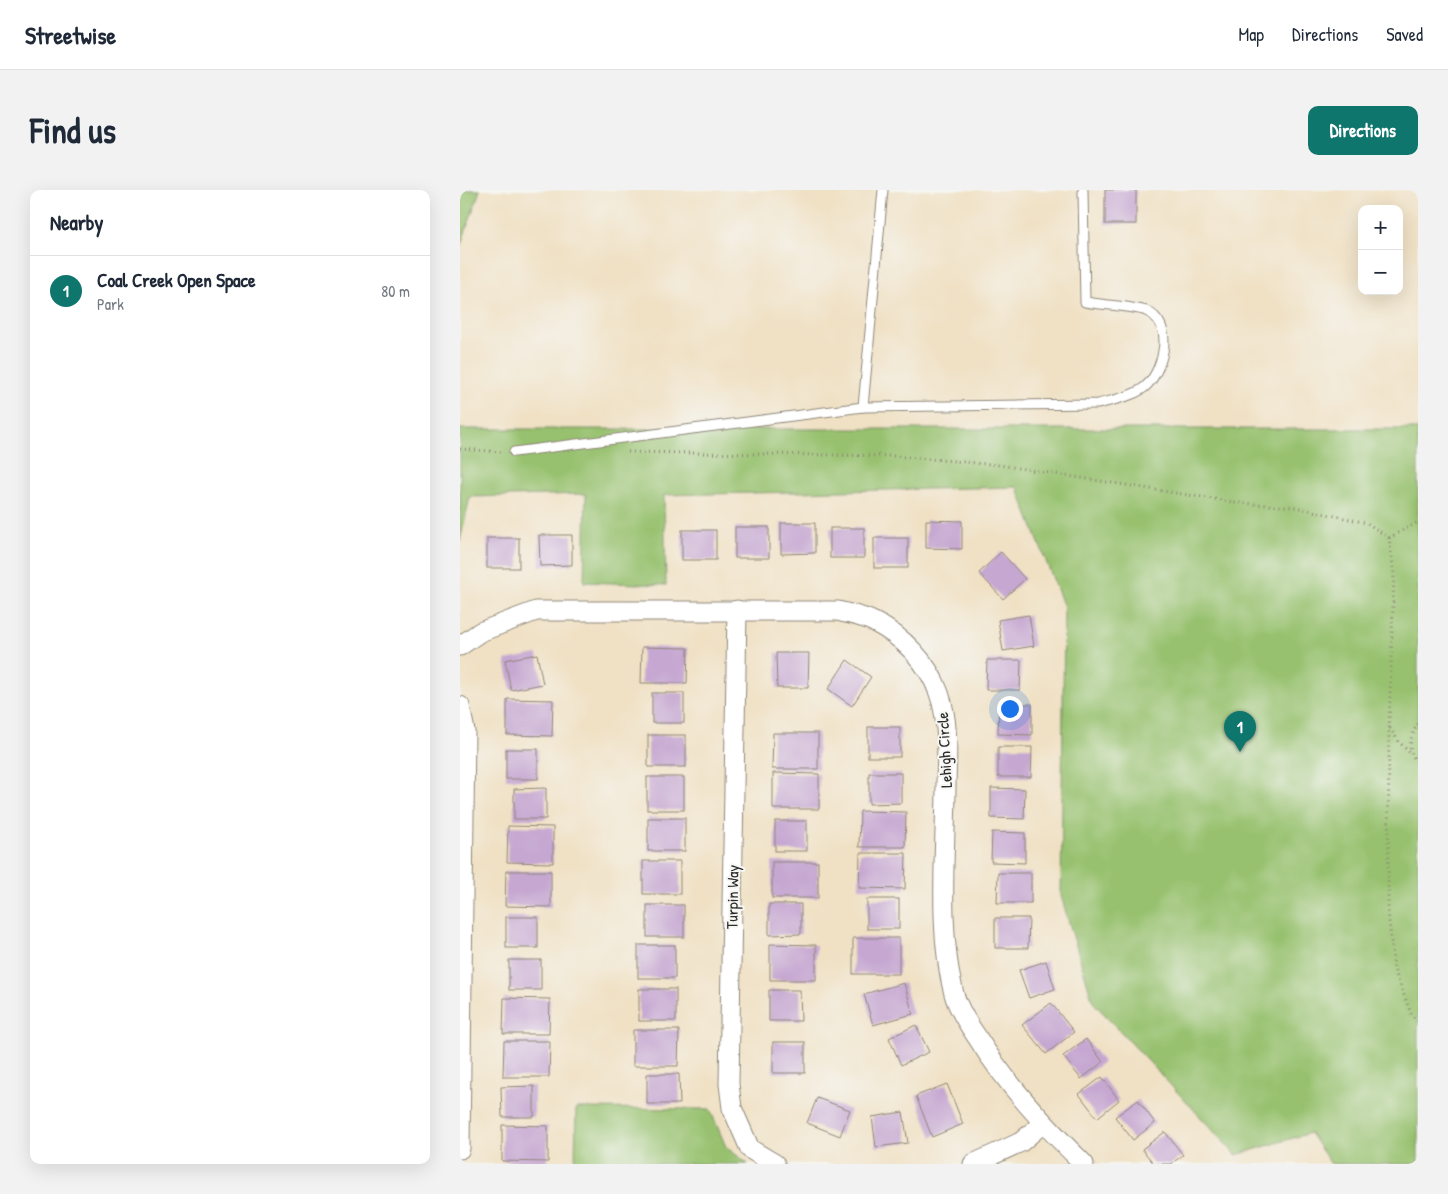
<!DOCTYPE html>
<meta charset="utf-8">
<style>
:root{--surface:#fff;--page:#f2f2f3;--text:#1f2937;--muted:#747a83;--line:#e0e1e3;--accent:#0f766e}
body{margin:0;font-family:"Patrick Hand",sans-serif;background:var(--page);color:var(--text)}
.controls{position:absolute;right:15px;top:15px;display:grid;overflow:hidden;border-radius:10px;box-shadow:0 5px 20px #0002}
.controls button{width:45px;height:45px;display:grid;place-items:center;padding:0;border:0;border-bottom:1px solid var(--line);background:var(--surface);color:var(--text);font:25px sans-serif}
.you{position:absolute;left:549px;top:518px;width:18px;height:18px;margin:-12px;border:4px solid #fff;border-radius:50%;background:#1a73e8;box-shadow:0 0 0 8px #1a73e833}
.badge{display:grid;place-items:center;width:32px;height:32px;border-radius:50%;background:var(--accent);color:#fff;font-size:16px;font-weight:700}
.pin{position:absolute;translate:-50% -41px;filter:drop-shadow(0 1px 2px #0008)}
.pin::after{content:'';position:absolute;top:26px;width:18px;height:15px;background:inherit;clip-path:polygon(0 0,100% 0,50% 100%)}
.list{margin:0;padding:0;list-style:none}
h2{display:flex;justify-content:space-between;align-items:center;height:65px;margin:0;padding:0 20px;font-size:21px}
h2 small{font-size:16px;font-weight:400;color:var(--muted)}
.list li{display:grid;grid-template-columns:32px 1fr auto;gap:15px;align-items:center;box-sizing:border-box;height:70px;padding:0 20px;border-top:1px solid var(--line)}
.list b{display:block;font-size:19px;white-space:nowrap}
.list p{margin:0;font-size:16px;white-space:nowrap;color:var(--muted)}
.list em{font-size:16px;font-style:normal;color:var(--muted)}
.map{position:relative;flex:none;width:958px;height:974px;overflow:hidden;border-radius:10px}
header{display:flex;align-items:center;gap:30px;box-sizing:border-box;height:70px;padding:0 25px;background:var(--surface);border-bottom:1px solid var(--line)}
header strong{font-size:24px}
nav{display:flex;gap:28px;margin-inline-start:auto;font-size:18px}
.intro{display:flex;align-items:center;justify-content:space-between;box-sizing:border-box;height:120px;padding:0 30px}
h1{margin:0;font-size:35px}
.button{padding:12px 22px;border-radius:10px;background:var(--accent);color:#fff;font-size:18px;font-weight:700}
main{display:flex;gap:30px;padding:0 30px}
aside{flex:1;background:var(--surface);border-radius:10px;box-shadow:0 5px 20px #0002}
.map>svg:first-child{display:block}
.green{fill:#97c16e;stroke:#61764c}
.building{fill:#c6a7d1}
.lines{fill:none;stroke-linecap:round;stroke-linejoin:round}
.service-casing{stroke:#8e8678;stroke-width:11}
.minor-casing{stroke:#8e8678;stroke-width:21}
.path{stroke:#8e8678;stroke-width:3;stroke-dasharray:1 4;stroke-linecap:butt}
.service{stroke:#fff;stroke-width:9}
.minor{stroke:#fff;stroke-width:19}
.labels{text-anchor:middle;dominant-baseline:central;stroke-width:4;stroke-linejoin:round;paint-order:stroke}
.street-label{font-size:16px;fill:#2b2b2b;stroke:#f6f6f2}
</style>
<header>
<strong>Streetwise</strong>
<nav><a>Map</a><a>Directions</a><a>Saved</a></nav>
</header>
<div class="intro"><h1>Find us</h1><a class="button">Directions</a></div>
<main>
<aside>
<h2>Nearby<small></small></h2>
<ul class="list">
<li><span class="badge">1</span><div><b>Coal Creek Open Space</b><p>Park</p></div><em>80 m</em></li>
</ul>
</aside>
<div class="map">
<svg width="958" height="974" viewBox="0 0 958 974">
<rect width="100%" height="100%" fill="#f6f6f2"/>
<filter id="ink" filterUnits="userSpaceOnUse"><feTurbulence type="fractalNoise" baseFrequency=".02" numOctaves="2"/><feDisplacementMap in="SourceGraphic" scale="10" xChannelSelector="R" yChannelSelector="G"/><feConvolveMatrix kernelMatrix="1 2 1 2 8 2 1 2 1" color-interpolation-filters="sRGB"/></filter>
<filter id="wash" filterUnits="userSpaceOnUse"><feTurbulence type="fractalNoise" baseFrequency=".0096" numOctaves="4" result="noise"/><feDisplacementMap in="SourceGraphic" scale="20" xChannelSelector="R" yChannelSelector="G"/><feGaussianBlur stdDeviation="1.12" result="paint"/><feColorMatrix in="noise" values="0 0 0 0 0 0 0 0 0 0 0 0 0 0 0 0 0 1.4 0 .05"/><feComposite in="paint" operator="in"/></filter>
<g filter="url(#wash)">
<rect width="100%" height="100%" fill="#f0e1c5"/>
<g class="green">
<polygon points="0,0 20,0 0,57"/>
<polygon points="0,239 958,239 958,974 871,974 850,943 776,965 633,812 601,706 604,417 557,297 204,305 206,395 124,392 126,304 10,307 0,351"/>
<polygon points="116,918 250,919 266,957 288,974 115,974"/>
</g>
<g id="blocks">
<g class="building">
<rect x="645" y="0" width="31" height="34"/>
<polygon points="466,330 502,331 502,359 466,358"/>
<polygon points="321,333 355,333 355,363 321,364"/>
<rect x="275" y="337" width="34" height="31"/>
<rect x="370" y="338" width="34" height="30"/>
<rect x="222" y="340" width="34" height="30"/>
<polygon points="79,345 112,345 112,375 80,376"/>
<rect x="27" y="348" width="32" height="30"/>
<rect x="414" y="348" width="34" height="30"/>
<polygon points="541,362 565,389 543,409 519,383"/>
<polygon points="569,425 574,456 543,461 538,430"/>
<polygon points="182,457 228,458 227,493 181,493"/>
<polygon points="316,463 349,463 348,498 317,498"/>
<polygon points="77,464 83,494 51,500 45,470"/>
<polygon points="387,470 411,487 392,516 368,499"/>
<polygon points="527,470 561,470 560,500 526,500"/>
<rect x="192" y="503" width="32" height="30"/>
<polygon points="47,509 93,510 92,546 47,545"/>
<polygon points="539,514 572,514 572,545 538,544"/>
<rect x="408" y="537" width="32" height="30"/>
<polygon points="313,543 358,543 358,579 312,579"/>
<rect x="188" y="545" width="38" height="32"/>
<polygon points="538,557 572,557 571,587 538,587"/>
<rect x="46" y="559" width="32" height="30"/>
<polygon points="313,583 359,584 359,619 313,619"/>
<polygon points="409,583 441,583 441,613 409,614"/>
<rect x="187" y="587" width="37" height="33"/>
<polygon points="86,598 86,629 54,629 54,599"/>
<polygon points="531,598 565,599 564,629 531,628"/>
<polygon points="400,621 446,622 445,657 399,657"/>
<rect x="188" y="628" width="37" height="33"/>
<rect x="315" y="631" width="32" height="30"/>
<polygon points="48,636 93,637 93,673 47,672"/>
<polygon points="532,642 565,643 565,673 531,672"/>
<polygon points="400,663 446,663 445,699 399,698"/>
<rect x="183" y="671" width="37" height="33"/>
<rect x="312" y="672" width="46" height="36"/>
<polygon points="46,681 91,681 91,717 45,716"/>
<polygon points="538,683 571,683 571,713 537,713"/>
<rect x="407" y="709" width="32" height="30"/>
<polygon points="309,714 341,714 341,744 309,745"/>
<rect x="187" y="715" width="37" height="32"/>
<rect x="46" y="727" width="32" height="31"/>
<polygon points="535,728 569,728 568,758 535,758"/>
<rect x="393" y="748" width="46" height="36"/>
<polygon points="310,754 356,755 356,790 310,790"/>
<rect x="178" y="755" width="37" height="33"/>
<rect x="49" y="770" width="32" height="30"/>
<polygon points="586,771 595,799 569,808 559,780"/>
<polygon points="444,793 453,824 413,835 404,804"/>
<rect x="179" y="799" width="37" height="32"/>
<polygon points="309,800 340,800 341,831 309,831"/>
<polygon points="44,808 90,809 89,844 43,844"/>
<polygon points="591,813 614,842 586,864 562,835"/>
<polygon points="456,835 469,862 441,875 429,848"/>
<polygon points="173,840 219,840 218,876 173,876"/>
<polygon points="626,849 643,872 621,889 603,866"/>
<polygon points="44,851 90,851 89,887 43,887"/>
<rect x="313" y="852" width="32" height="31"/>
<polygon points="187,884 219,884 220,914 187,914"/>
<polygon points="642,887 659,910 637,928 619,904"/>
<polygon points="487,894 503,934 472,947 456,906"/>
<polygon points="74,896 74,927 42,927 41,897"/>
<polygon points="357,908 390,920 380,946 347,933"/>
<polygon points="678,910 695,933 673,950 655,927"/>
<polygon points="443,922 448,953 416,957 412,927"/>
<polygon points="42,935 88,936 88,972 42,971"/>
<polygon points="705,942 723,965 711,974 694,974 682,959"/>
</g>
</g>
</g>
<g filter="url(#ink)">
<use href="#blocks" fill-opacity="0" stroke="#8e8678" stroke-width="1"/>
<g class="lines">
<defs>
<g id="service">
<path d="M403,217L638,214C653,210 676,206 687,195C704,178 715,133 686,121C673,116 641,115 625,112L623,0"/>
<polyline points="54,262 403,217 423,0"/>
</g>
<g id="minor">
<polyline points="277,420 269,894 272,918 290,959 315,974"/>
<path d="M0,456L20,442L76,421H378C389,424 403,426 414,432C442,446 468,472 479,503C489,531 487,563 486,593C486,660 477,738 494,804C498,819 508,834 517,847C546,894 584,935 624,974"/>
<polyline points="0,516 5,541 0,959"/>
<polyline points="513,974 561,952 583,933"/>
</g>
</defs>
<use href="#service" class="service-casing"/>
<use href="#minor" class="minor-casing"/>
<g class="path">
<polyline points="0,259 42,262"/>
<polyline points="168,262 435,266 539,275 779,313 835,317 907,333 929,348 934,381 929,536 928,721 934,779 952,826 958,831"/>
<polyline points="929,348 958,332"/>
<path d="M958,534C950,546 946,561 958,573"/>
<polyline points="930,538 939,552 951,564"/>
</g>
<use href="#service" class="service"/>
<use href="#minor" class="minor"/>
</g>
</g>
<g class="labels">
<g class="street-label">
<text transform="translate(484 560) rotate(-93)">Lehigh Circle</text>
<text transform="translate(272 707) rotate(-89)">Turpin Way</text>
</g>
</g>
</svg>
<div class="controls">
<button>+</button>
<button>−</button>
</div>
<div class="you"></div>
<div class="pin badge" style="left:780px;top:562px">1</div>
</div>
</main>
